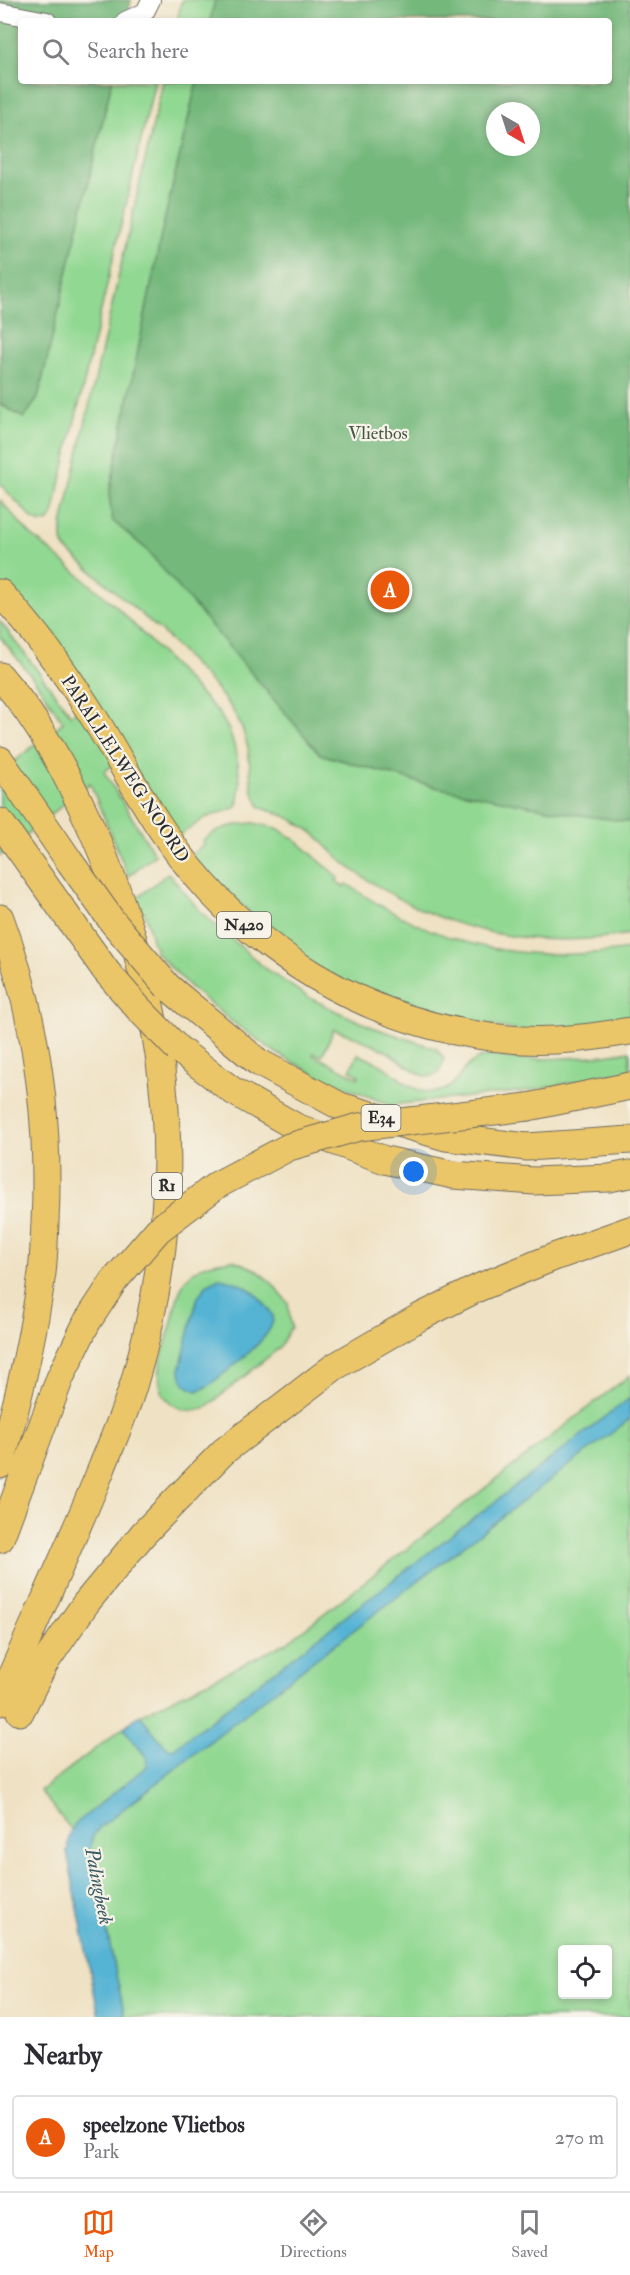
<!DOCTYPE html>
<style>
:root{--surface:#fff;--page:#f7f7f7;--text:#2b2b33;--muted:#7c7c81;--line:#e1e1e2;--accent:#ea580c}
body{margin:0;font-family:"IM FELL Double Pica",serif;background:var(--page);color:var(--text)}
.controls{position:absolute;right:18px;bottom:18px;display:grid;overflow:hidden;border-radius:6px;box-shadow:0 3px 9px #0003}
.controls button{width:54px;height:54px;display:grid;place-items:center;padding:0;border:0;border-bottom:2px solid var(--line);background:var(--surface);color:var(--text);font:30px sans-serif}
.compass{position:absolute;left:486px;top:102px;width:54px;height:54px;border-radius:50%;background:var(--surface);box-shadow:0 3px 9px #0003;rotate:141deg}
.you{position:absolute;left:414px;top:1172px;width:21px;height:21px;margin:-15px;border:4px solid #fff;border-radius:50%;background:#1a73e8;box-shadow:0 0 0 9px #1a73e833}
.badge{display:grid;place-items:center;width:39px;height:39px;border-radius:50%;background:var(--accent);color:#fff;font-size:20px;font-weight:700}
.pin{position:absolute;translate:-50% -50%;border:3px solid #fff;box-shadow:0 2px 6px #0006}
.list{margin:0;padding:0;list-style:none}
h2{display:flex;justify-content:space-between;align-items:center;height:78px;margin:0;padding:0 24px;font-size:26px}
h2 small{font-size:20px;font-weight:400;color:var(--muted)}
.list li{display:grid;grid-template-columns:39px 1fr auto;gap:18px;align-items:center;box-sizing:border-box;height:84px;margin:0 12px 12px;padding:0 12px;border:2px solid var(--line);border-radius:6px}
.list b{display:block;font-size:22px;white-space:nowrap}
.list p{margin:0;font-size:20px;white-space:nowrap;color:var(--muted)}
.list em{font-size:20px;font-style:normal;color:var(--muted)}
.icon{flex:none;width:33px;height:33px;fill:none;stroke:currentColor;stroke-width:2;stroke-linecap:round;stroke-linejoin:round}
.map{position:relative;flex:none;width:630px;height:2017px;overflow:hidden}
.search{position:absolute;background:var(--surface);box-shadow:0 3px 9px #0003;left:18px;right:18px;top:18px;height:66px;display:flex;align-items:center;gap:15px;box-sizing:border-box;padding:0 21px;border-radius:6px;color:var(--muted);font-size:22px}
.sheet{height:174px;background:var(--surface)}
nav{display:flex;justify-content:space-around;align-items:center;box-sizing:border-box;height:84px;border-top:2px solid var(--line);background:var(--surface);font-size:16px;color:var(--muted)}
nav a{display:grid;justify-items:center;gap:3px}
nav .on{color:var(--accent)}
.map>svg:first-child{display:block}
.green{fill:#91d892;stroke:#5e825e;stroke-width:1.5;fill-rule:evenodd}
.forest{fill:#74b87c;stroke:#507254;stroke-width:1.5;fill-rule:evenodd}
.water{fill:#55b3d4;stroke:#406f80;stroke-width:1.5}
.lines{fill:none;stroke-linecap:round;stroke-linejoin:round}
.minor-casing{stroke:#706b60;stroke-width:20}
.highway-casing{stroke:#706b60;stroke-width:29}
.minor{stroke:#fff;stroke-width:18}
.highway{stroke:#ebc669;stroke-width:27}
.highway-bridge-casing{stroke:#706b60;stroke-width:29;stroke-linecap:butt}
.highway-bridge{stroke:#ebc669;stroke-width:27}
.labels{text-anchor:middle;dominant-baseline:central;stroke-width:4.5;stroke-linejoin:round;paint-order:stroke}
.shield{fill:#f7f3e8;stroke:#686764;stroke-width:1.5}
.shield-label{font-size:16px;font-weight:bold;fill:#2b2b2b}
.park-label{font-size:18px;fill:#445645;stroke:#f7f3e8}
.street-label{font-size:18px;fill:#2b2b2b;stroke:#f7f3e8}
.water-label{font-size:20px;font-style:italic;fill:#3a5b66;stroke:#f7f3e8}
</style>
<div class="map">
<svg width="630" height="2017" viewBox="0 0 630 2017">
<rect width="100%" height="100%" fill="#f7f3e8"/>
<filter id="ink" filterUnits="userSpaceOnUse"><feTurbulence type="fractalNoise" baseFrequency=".0167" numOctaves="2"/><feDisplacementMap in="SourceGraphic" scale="12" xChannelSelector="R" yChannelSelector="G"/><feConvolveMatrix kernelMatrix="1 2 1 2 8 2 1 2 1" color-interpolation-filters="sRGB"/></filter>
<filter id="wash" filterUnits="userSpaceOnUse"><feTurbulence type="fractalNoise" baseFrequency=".008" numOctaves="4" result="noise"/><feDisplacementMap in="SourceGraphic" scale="24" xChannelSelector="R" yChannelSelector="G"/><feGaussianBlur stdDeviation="1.35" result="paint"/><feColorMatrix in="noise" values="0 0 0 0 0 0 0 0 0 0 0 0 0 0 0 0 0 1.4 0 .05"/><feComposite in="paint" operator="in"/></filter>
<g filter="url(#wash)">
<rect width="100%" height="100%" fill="#efe1c3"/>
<g class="green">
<polygon points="182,0 215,0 210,21 177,21"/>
<polygon points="112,81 155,81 53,514 49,521 41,523 34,520 0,484 0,404 24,418 38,398"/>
<path d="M163,81H197L162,231L109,495L113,521L146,549L320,754L435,787L573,814L630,822V934C527,951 439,931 353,870C338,860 327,845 313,833C302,825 290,817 277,813C271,811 266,810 260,807L252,790L248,747L242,728L232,709L215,687L163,633L65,548L62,541V525Z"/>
<polygon points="0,500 29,533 116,606 219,713 229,730 237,755 240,785 237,807 205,818 177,837 124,756 104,772 155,855 128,876 90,783 0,856 0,773 63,722 36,682 0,637 0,621 71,715 90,700 0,583"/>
<path d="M253,823L277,828L298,842L339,878L336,881L344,887L347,884C437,947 522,965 630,949V1024L524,1032L391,1005L299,959L190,856L204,844L202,841C219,827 232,825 253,823Z"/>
<path d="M168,873L201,912L267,970L308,997L336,1011L372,1027L437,1049L444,1059C436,1099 402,1059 386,1051C370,1042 351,1036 334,1029L322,1056L314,1053L313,1055L358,1078L359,1075L350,1070L358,1054C366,1058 375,1061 383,1066C398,1075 409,1091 430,1092C459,1094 459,1065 480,1058C493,1053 511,1059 525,1059C561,1059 595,1058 630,1051V1072L527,1091L390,1105L318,1076L278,1054L231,1021L191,988L154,950L157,948L153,944L145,912H141L136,899Z"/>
<path d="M233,1260L255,1269L272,1283L288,1303L291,1327L279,1348L207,1407C193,1412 184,1412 172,1404C147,1386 166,1345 172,1322C175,1309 178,1289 187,1278C199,1264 215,1262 233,1260Z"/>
<path d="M630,1375V2017H112L74,1833L40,1791L140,1715L286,1643ZM562,1950H608V1994H562Z"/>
</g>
<g class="forest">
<polygon points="0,0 131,0 126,21 21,21 21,81 112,81 38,398 24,418 0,404"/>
<path d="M215,0H630V822L573,814L435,787L320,754L146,549L113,521L109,495L162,231L197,81H609V21H210ZM495,111H531V147H495Z"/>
</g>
<g class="water">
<path d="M219,1278C237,1281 252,1287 263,1302C266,1306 272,1312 273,1317C275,1338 222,1374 207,1387L197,1391C185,1387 181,1382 180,1370L197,1299L206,1285Z"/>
<polygon points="630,1398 630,1419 304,1668 99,1828 93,1836 90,1849 125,2017 99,2017 67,1852 69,1836 74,1825 147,1766 147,1758 123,1728 140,1715 166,1747 173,1749"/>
</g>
</g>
<g filter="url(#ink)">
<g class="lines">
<defs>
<g id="minor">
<polyline points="0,12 47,21"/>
<polyline points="125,21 145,12 151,0"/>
</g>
<g id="highway">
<path d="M0,593C35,630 65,672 93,716C115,751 135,789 158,824C239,949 372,1031 522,1040C558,1042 594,1037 630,1031"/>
<path d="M0,676C41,723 70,779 95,836C173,1016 190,1194 134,1383C125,1413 112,1442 101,1470C69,1548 33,1625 0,1702"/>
<polyline points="0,760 70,862"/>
<polyline points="0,822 106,971"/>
<path d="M0,918C36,1015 50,1120 45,1223C44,1240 44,1257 42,1273C33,1338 18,1402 0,1465"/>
<polyline points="168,987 258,1062 340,1106 446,1137 527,1147 630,1140"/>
<polyline points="178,1049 233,1091 296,1127 385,1160 453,1175 534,1181 609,1178 630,1174"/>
<polyline points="528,1107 630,1086"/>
<polyline points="0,1539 60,1378 87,1322"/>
<polyline points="20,1712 44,1664 86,1603 143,1534 224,1451 334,1367 420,1317 480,1287 554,1257 630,1230"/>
</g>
</defs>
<use href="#minor" class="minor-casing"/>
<use href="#highway" class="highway-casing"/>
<use href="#minor" class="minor"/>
<use href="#highway" class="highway"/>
<defs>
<g id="highway-bridge">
<polyline points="70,862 112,921 168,987"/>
<polyline points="106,971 138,1008 178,1049"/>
<polyline points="87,1322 114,1281 158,1230 217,1185 289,1147 359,1127 528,1107"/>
</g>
</defs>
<use href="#highway-bridge" class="highway-bridge-casing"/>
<use href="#highway-bridge" class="highway-bridge"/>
</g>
</g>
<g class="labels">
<g class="shield">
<rect x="217" y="912" width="54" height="26" rx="4.5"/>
<rect x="361.5" y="1105" width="39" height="26" rx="4.5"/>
<rect x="152" y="1173" width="30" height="26" rx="4.5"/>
</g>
<g class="shield-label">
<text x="244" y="925">N420</text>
<text x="381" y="1118">E34</text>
<text x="167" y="1186">R1</text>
</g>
<g class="park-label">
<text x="378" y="433">Vlietbos</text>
</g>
<g class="street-label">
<text transform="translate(125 769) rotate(57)">PARALLELWEG NOORD</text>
</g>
<g class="water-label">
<text transform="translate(99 1886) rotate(79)">Palingbeek</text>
</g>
</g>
</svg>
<div class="controls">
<button><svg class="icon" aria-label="locate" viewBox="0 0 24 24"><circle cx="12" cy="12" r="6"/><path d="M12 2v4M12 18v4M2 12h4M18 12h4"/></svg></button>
</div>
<svg class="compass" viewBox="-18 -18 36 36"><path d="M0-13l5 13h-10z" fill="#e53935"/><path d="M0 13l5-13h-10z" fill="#7c7c81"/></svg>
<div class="you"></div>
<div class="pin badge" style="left:390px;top:590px">A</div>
<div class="search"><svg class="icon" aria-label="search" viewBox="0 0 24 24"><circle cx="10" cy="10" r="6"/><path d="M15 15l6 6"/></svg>Search here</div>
</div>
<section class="sheet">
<h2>Nearby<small></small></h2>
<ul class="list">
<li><span class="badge">A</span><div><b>speelzone Vlietbos</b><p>Park</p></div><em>270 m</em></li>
</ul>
</section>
<nav>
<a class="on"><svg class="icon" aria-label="map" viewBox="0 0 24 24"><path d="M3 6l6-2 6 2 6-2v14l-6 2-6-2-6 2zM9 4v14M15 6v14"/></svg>Map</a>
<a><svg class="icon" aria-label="directions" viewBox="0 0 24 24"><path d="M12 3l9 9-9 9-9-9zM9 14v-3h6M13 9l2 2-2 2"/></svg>Directions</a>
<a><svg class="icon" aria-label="saved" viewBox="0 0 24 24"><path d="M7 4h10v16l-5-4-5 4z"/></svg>Saved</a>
</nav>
